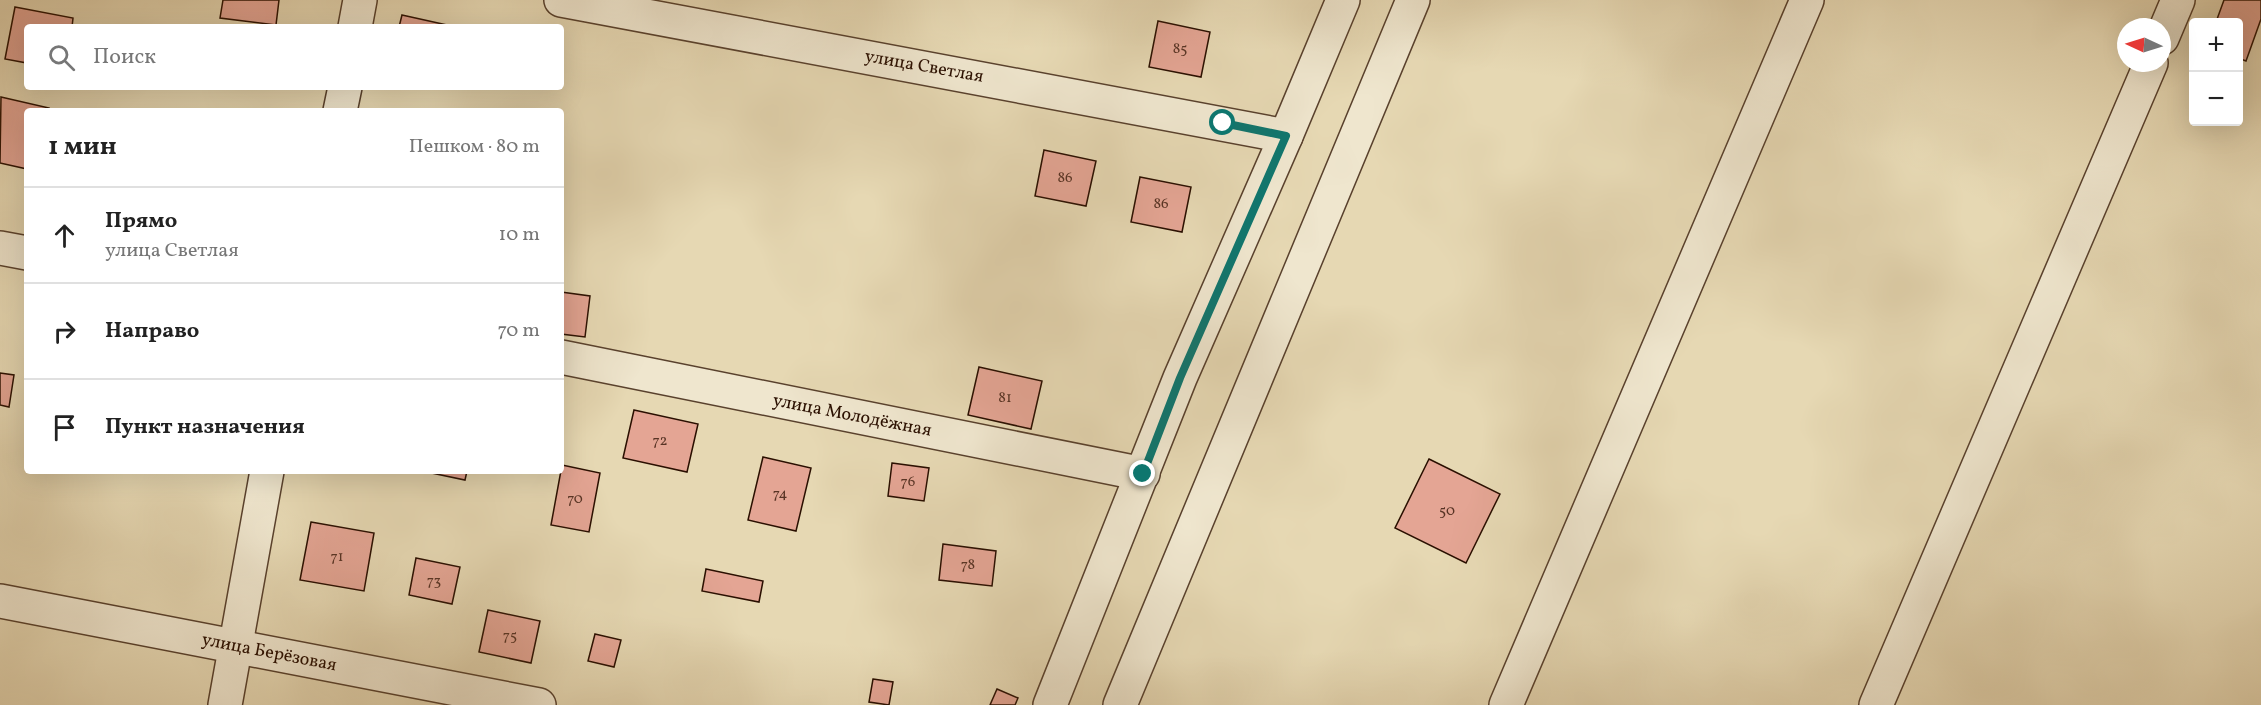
<!DOCTYPE html>
<html lang="ru">
<meta charset="utf-8">
<style>
:root{--surface:#fff;--page:#f6f6f6;--text:#222;--muted:#767676;--line:#e0e0e0}
body{margin:0;font-family:Vollkorn,serif;background:var(--page);color:var(--text)}
.controls{position:absolute;right:18px;top:18px;display:grid;overflow:hidden;border-radius:6px;box-shadow:0 6px 24px #0002}
.controls button{width:54px;height:54px;display:grid;place-items:center;padding:0;border:0;border-bottom:2px solid var(--line);background:var(--surface);color:var(--text);font:30px sans-serif}
.compass{position:absolute;left:2117px;top:18px;width:54px;height:54px;border-radius:50%;background:var(--surface);box-shadow:0 6px 24px #0002;rotate:274deg}
.stop{position:absolute;width:18px;height:18px;margin:-14px;border:4px solid #0f766e;border-radius:50%;background:#fff}
.stop.end{background:#0f766e;border-color:#fff;box-shadow:0 2px 6px #0008}
.list{margin:0;padding:0;list-style:none}
h2{display:flex;justify-content:space-between;align-items:center;height:78px;margin:0;padding:0 24px;font-size:26px}
h2 small{font-size:20px;font-weight:400;color:var(--muted)}
.list li{display:grid;grid-template-columns:39px 1fr auto;gap:18px;align-items:center;box-sizing:border-box;height:96px;padding:0 24px;border-top:2px solid var(--line)}
.list b{display:block;font-size:22px;white-space:nowrap}
.list p{margin:0;font-size:20px;white-space:nowrap;color:var(--muted)}
.list em{font-size:20px;font-style:normal;color:var(--muted)}
.icon{flex:none;width:33px;height:33px;fill:none;stroke:currentColor;stroke-width:2;stroke-linecap:round;stroke-linejoin:round}
.map{position:relative;flex:none;width:2261px;height:705px;overflow:hidden}
.search{position:absolute;background:var(--surface);box-shadow:0 6px 24px #0002;left:24px;top:24px;width:540px;height:66px;display:flex;align-items:center;gap:15px;box-sizing:border-box;padding:0 21px;border-radius:6px;color:var(--muted);font-size:22px}
.panel{position:absolute;background:var(--surface);box-shadow:0 6px 24px #0002;left:24px;top:108px;width:540px;height:366px;border-radius:6px}
.map>svg:first-child{display:block}
.building{fill:#e4a594;stroke:#2a0f00;stroke-width:1.5}
.lines{fill:none;stroke-linecap:round;stroke-linejoin:round}
.minor-casing{stroke:#59412d;stroke-width:36}
.minor{stroke:#efe6ce;stroke-width:33}
.route{stroke:#0f766e;stroke-width:8}
.labels{text-anchor:middle;dominant-baseline:central;stroke-width:4.5;stroke-linejoin:round;paint-order:stroke}
.number-label{font-size:15px;fill:#583425}
.street-label{font-size:18px;fill:#2a0f00;stroke:#efe6ce}
</style>
<div class="map">
<svg width="2261" height="705" viewBox="0 0 2261 705">
<rect width="100%" height="100%" fill="#e6d8b3"/>
<filter id="stains"><feTurbulence type="fractalNoise" baseFrequency=".00333" numOctaves="4"/><feColorMatrix values="0 0 0 0 .2 0 0 0 0 .09 0 0 0 0 .02 0 0 0 .5 -.17"/></filter>
<radialGradient id="worn" r=".72"><stop offset=".6" stop-color="#630" stop-opacity="0"/><stop offset="1" stop-color="#630" stop-opacity=".3"/></radialGradient>
<g class="building">
<polygon points="223,0 279,0 276,25 220,18"/>
<polygon points="2224,0 2261,0 2261,19 2246,61 2238,58 2238,22 2216,22"/>
<polygon points="15,7 73,18 72,27 27,27 27,63 5,59"/>
<polygon points="402,15 456,27 399,27"/>
<polygon points="1158,21 1210,32 1201,77 1149,67"/>
<polygon points="1,97 49,108 48,111 27,111 27,169 0,163"/>
<polygon points="1044,150 1096,161 1086,206 1035,196"/>
<polygon points="1140,177 1191,187 1182,232 1131,222"/>
<polygon points="561,292 590,296 585,337 561,334"/>
<polygon points="979,367 1042,381 1031,429 968,415"/>
<polygon points="0,373 14,375 9,407 0,405"/>
<polygon points="634,410 698,424 687,472 623,458"/>
<polygon points="763,457 811,468 796,531 748,520"/>
<polygon points="1429,459 1500,494 1466,563 1395,528"/>
<polygon points="892,463 929,468 924,501 888,496"/>
<polygon points="562,465 600,473 589,532 551,525"/>
<polygon points="422,471 467,471 465,480"/>
<polygon points="311,522 374,533 364,591 300,580"/>
<polygon points="943,544 996,551 992,586 939,580"/>
<polygon points="416,558 460,567 452,604 409,595"/>
<polygon points="706,569 763,581 759,602 702,591"/>
<polygon points="488,610 540,621 531,663 479,652"/>
<polygon points="595,634 621,640 614,667 588,661"/>
<polygon points="873,679 893,682 889,705 869,702"/>
<polygon points="997,689 1018,698 1015,705 990,705"/>
</g>
<g class="lines">
<defs>
<g id="minor">
<polyline points="561,0 1286,136"/>
<polyline points="355,27 360,0"/>
<polyline points="2162,38 2178,0"/>
<polyline points="340,111 345,87"/>
<polyline points="0,248 27,253"/>
<polyline points="561,357 1143,474"/>
<polyline points="0,601 539,705"/>
<polyline points="225,705 267,471"/>
<polyline points="1050,705 1180,378 1286,136 1343,0"/>
<polyline points="1120,705 1413,0"/>
<polyline points="1506,705 1807,0"/>
<polyline points="1876,705 2151,63"/>
</g>
</defs>
<use href="#minor" class="minor-casing"/>
<use href="#minor" class="minor"/>
</g>
<g class="lines">
<polyline class="route" points="1143,474 1180,378 1286,136 1223,123"/>
</g>
<g class="labels">
<g class="number-label">
<text x="1180" y="49">85</text>
<text x="1065" y="178">86</text>
<text x="1161" y="204">86</text>
<text x="1005" y="398">81</text>
<text x="660" y="441">72</text>
<text x="908" y="482">76</text>
<text x="780" y="494">74</text>
<text x="575" y="499">70</text>
<text x="1447" y="511">50</text>
<text x="337" y="557">71</text>
<text x="968" y="565">78</text>
<text x="434" y="581">73</text>
<text x="510" y="636">75</text>
</g>
<g class="street-label">
<text transform="translate(924 67) rotate(10)">улица Светлая</text>
<text transform="translate(852 416) rotate(11)">улица Молодёжная</text>
<text transform="translate(269 653) rotate(11)">улица Берёзовая</text>
</g>
</g>
<rect width="100%" height="100%" filter="url(#stains)"/>
<rect width="100%" height="100%" fill="url(#worn)"/>
</svg>
<div class="controls">
<button>+</button>
<button>−</button>
</div>
<svg class="compass" viewBox="-18 -18 36 36"><path d="M0-13l5 13h-10z" fill="#e53935"/><path d="M0 13l5-13h-10z" fill="#767676"/></svg>
<div class="stop" style="left:1223px;top:123px"></div>
<div class="stop end" style="left:1143px;top:474px"></div>
<div class="search"><svg class="icon" aria-label="search" viewBox="0 0 24 24"><circle cx="10" cy="10" r="6"/><path d="M15 15l6 6"/></svg>Поиск</div>
<section class="panel">
<h2>1 мин<small>Пешком · 80 m</small></h2>
<ul class="list">
<li><svg class="icon" aria-label="ahead" viewBox="0 0 24 24"><path d="M12 20V5M6 11l6-6 6 6"/></svg><div><b>Прямо</b><p>улица Светлая</p></div><em>10 m</em></li>
<li><svg class="icon" aria-label="right" viewBox="0 0 24 24"><path d="M7 20v-9h11M14 6l5 5-5 5"/></svg><div><b>Направо</b></div><em>70 m</em></li>
<li><svg class="icon" aria-label="arrive" viewBox="0 0 24 24"><path d="M6 21V4h12l-3 4 3 4H6"/></svg><div><b>Пункт назначения</b></div></li>
</ul>
</section>
</div>
